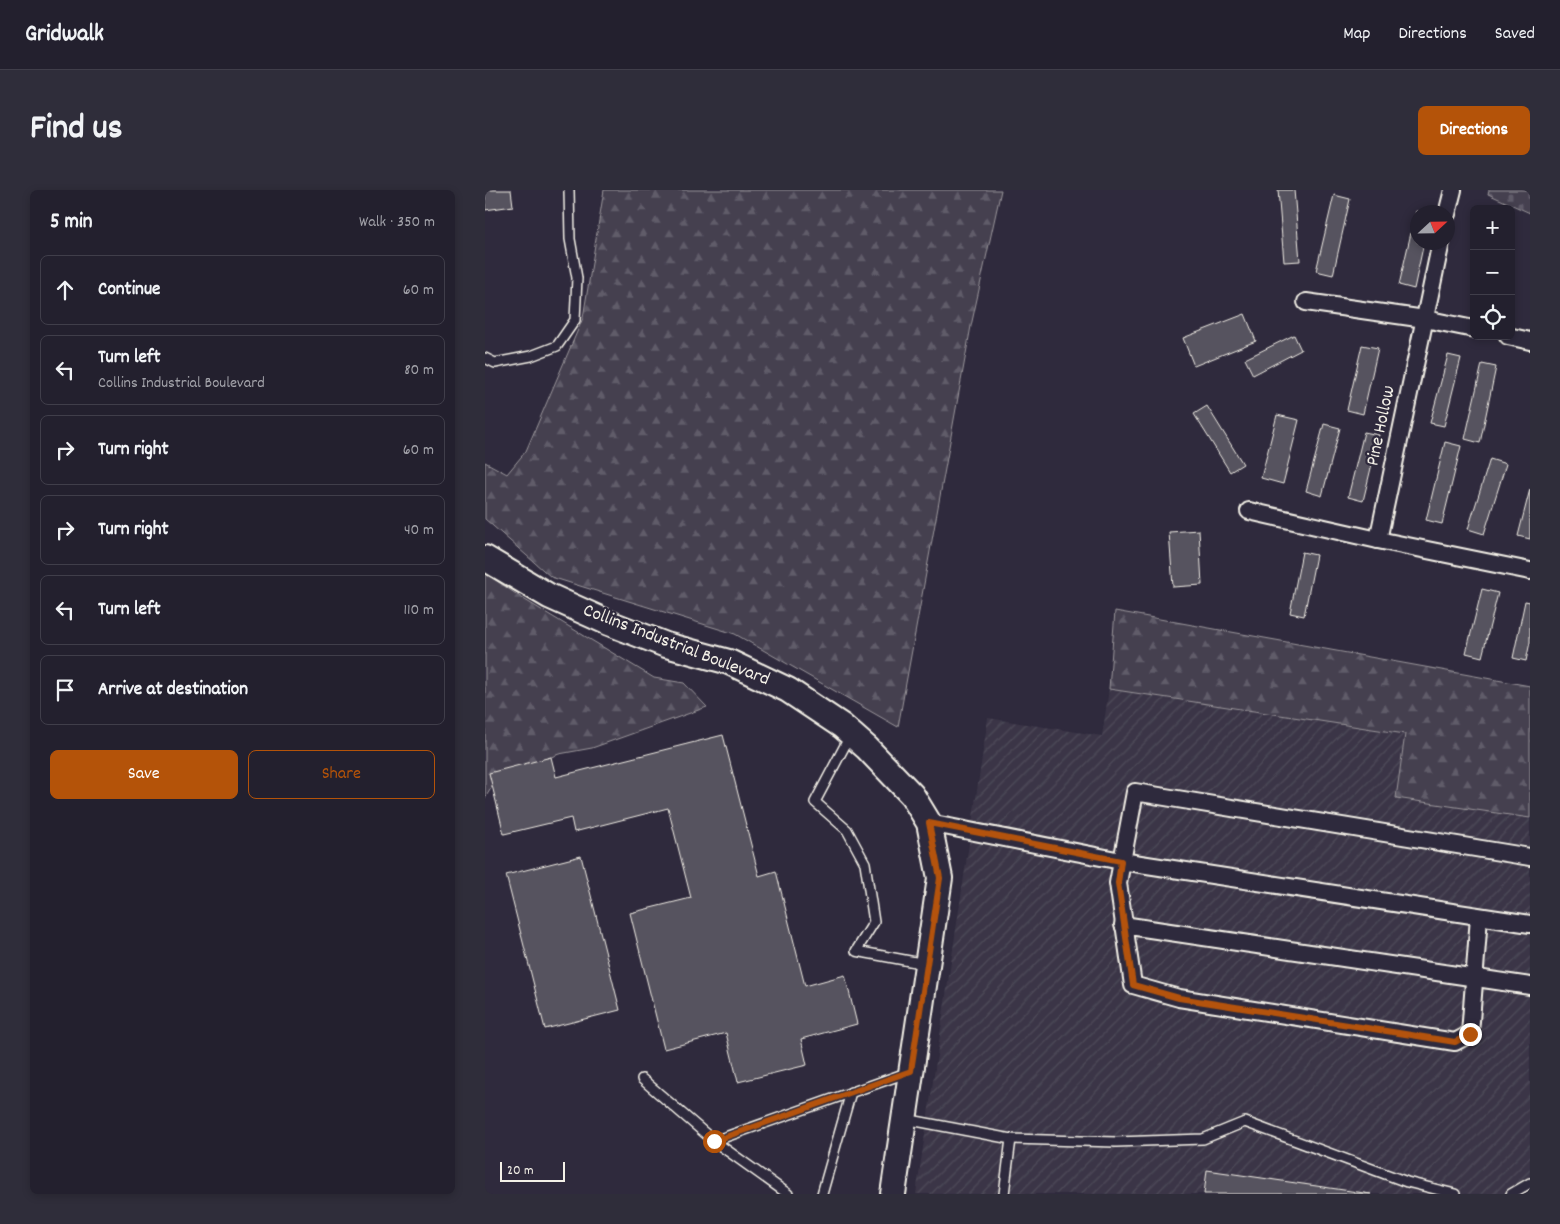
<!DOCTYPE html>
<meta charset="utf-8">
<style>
:root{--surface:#23202e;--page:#2f2d3a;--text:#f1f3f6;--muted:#a3a3aa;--line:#403e4a;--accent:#b45309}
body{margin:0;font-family:Dekko,sans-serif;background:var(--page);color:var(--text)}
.controls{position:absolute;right:15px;top:15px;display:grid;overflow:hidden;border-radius:8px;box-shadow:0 2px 8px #0003}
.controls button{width:45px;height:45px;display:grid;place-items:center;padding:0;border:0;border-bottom:1px solid var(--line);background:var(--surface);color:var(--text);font:25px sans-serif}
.compass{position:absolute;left:925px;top:15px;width:45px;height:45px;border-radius:50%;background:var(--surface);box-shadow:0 2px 8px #0003;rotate:68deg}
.scale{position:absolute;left:15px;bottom:12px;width:65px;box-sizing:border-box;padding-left:5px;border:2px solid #f4f1e8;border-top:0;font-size:14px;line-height:18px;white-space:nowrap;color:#f4f1e8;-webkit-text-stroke:4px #2f2a3d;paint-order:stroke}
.stop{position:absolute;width:15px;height:15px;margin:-11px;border:4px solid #b45309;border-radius:50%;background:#fff}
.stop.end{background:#b45309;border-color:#fff;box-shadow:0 1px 5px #0008}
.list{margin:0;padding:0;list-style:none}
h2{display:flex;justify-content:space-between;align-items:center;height:65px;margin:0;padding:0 20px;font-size:21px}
h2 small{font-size:16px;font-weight:400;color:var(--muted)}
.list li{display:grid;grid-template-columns:32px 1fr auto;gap:15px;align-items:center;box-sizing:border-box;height:70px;margin:0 10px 10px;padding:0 10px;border:1px solid var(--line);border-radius:8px}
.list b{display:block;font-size:19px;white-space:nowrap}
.list p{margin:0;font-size:16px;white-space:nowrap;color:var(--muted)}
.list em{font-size:16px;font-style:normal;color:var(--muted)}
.actions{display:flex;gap:10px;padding:15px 20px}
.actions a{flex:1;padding:11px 0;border:1px solid var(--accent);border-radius:8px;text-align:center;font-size:18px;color:var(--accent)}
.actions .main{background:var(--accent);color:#fff}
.icon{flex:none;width:28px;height:28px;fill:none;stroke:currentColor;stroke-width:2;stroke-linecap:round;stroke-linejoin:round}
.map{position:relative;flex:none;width:1045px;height:1004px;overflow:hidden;border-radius:8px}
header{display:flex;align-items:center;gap:30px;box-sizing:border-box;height:70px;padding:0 25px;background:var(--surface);border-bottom:1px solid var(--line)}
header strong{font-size:24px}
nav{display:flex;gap:28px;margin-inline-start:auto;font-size:18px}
.intro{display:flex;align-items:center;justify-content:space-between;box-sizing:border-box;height:120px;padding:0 30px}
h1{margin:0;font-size:35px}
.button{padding:12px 22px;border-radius:8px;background:var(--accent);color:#fff;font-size:18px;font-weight:700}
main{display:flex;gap:30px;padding:0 30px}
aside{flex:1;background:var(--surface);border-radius:8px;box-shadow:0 2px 8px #0003}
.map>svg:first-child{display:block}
.industrial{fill:url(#industrial-furrows)}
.forest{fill:url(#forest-firs);stroke:#9c989c}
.cemetery{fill:url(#cemetery-stones);stroke:#9c989c}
.building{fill:#56525f;stroke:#f4f1e8}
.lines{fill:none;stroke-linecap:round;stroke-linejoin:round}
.lane-casing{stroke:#f4f1e8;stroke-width:12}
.street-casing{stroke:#f4f1e8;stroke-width:20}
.secondary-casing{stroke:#f4f1e8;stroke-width:28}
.lane{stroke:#2f2a3d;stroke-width:9}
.street{stroke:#2f2a3d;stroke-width:16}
.secondary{stroke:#2f2a3d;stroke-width:24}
.route{stroke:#b45309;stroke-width:6}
.labels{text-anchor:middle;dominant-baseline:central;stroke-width:4.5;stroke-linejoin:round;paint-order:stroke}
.street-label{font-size:19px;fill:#f4f1e8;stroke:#2f2a3d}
</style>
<header>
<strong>Gridwalk</strong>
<nav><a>Map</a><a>Directions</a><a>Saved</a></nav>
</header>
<div class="intro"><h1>Find us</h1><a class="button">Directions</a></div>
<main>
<aside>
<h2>5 min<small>Walk · 350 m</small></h2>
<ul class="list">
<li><svg class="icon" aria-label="ahead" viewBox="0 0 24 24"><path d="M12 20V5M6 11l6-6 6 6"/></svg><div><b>Continue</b></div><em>60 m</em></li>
<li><svg class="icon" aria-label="left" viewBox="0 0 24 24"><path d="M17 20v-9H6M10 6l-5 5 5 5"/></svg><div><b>Turn left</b><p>Collins Industrial Boulevard</p></div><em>80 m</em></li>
<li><svg class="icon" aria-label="right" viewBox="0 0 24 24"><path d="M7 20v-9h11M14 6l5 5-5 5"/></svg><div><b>Turn right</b></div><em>60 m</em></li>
<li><svg class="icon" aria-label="right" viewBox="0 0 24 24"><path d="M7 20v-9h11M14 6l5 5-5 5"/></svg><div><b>Turn right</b></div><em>40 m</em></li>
<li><svg class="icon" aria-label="left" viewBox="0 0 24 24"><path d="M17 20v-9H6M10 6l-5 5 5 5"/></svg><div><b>Turn left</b></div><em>110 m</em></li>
<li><svg class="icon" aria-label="arrive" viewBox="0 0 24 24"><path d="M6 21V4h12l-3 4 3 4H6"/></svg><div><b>Arrive at destination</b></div></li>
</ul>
<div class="actions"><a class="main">Save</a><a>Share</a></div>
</aside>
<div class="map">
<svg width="1045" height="1004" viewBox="0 0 1045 1004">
<defs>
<pattern id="industrial-furrows" width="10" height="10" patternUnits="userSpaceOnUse" patternTransform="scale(1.25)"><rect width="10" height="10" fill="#3b3647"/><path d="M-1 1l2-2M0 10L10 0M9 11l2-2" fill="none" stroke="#4e4a59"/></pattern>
<pattern id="forest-firs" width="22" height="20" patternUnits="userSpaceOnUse" patternTransform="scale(1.25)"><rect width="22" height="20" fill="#454050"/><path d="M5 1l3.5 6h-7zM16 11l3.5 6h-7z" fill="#605c69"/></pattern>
<pattern id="cemetery-stones" width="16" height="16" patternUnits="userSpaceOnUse" patternTransform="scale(1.25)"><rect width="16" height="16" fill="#454050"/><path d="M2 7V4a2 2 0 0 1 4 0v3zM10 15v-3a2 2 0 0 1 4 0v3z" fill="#605c69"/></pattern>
</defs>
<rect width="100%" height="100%" fill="#2f2a3d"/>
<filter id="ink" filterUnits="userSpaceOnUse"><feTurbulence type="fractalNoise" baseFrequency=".02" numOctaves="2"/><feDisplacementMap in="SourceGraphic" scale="10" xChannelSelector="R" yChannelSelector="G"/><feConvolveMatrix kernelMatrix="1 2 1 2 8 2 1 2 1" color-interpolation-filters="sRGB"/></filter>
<g filter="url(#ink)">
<polygon class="industrial" points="624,499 920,544 911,608 1045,628 1045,1004 431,1004 503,528 617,546"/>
<g class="forest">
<polygon points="119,0 516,0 486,136 413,537 250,444 66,387 0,329 0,272 22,284 41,261 98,128"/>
<polygon points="0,383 40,410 169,488 199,493 222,517 107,558 74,564 13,587 0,608"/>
<polygon points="630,421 1045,496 1045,628 911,608 920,544 624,499"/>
</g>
<polygon class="cemetery" points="1004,0 1045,0 1045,23 1003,4"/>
<g class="building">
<polygon points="0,0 26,0 28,16 0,20"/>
<polygon points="793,0 809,0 815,71 799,72"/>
<polygon points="849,5 865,9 848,85 831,81"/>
<polygon points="931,21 938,22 932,22 932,52 939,52 929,99 914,95"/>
<polygon points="760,124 771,151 709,176 698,148"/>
<polygon points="809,145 816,160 768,185 760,169"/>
<polygon points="877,155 893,158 878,224 862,220"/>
<polygon points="963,165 976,168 959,236 945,233"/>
<polygon points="997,174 1011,177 995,253 980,249"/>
<polygon points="722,216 758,274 745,282 709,224"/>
<polygon points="792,225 814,230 798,294 776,288"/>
<polygon points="839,234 855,238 837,306 821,301"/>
<polygon points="879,242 894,245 878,311 863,307"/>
<polygon points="960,252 976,256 957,334 941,330"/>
<polygon points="1005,269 1021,274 999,344 983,339"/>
<polygon points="1045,299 1045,349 1033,346"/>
<polygon points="714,340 717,395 688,397 684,342"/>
<polygon points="817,362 831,365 819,426 805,423"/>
<polygon points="997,399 1013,403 997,467 981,463"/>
<polygon points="1040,411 1045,412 1045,452 1041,471 1028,468"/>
<polygon points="238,545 274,686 291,681 320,796 360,785 372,834 316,849 322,875 253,892 241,843 179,859 145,723 206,708 183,618 89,642 86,628 19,644 4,583 66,567 71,587"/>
<polygon points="96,666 135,820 60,839 21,685"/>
<polygon points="722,980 886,1004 719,1004"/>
</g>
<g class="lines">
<defs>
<g id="lane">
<polyline points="0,168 10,173 46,166 72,156 90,130 92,88 85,49 84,0"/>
<polyline points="366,544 330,612 362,640 380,673 389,732 371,761 441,774"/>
<polyline points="157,889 229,951 424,882"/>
<polyline points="420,929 526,949 631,952 718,949 760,932 922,992 970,1004"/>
<polyline points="229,951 303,1004"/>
<polyline points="337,1004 366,902"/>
<polyline points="519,1004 526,949"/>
<polyline points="1026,1004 1045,993"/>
</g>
<g id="street">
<polyline points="962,24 968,0"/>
<polyline points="821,112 940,129 989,139"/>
<polyline points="1023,146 1045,151"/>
<polyline points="764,321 893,350 1045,381"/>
<polyline points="893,350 956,52"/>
<polyline points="444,633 636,671 1045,734"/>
<polyline points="994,727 985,844 970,852 694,808 648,795 633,693 650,602 1045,667"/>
<polyline points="638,735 1045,796"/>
</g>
<polyline id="secondary" points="0,368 64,406 124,433 181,455 244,472 303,500 357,536 382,558 427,605 444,633 455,688 408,1004"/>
</defs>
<use href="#lane" class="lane-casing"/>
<use href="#street" class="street-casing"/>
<use href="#secondary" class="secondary-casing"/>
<use href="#lane" class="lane"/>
<use href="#street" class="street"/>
<use href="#secondary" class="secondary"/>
</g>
</g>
<g class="lines" filter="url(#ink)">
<polyline class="route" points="229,951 426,881 455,688 444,633 636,671 633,693 648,795 694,808 970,852 985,844"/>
</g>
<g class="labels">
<g class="street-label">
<text transform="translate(897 236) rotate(-78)">Pine Hollow</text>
<text transform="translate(191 456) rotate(21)">Collins Industrial Boulevard</text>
</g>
</g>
</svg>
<div class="controls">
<button>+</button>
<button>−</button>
<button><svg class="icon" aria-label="locate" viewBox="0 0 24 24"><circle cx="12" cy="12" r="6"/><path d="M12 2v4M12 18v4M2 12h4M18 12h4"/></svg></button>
</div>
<svg class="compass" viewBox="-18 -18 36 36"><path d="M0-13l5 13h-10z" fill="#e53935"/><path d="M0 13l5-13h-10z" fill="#a3a3aa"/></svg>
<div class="scale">20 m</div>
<div class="stop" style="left:229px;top:951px"></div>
<div class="stop end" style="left:985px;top:844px"></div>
</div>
</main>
